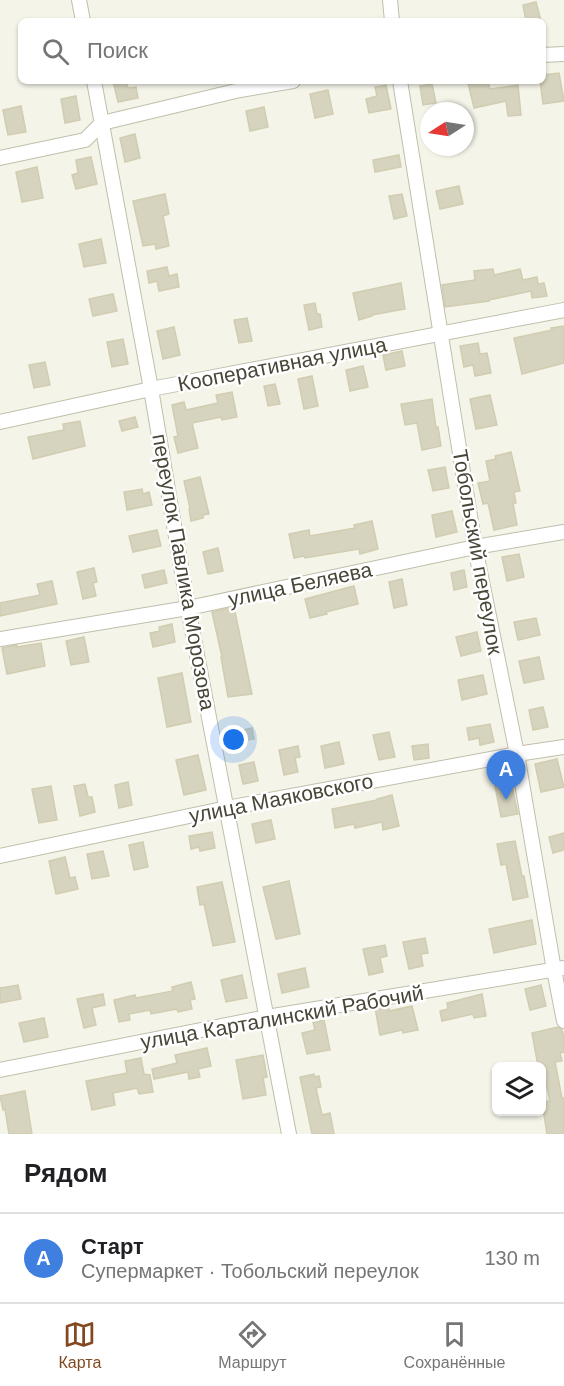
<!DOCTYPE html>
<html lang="ru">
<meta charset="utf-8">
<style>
:root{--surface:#fff;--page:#f2f2f2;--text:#202124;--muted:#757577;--line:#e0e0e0;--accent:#824920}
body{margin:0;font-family:Arial,sans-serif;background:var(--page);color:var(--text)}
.controls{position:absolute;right:18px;bottom:18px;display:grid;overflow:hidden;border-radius:9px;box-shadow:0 2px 4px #0004}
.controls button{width:54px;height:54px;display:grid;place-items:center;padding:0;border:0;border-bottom:2px solid var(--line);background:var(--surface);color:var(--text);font:30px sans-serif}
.compass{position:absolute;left:420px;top:102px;width:54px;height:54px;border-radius:50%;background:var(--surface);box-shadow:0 2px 4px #0004;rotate:258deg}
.you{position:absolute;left:234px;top:740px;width:21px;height:21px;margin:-15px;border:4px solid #fff;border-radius:50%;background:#1a73e8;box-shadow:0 0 0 9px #1a73e833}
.badge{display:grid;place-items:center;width:39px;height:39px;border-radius:50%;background:var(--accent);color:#fff;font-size:20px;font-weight:700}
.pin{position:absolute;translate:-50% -50px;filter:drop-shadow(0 2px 3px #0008)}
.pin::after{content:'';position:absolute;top:32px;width:21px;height:18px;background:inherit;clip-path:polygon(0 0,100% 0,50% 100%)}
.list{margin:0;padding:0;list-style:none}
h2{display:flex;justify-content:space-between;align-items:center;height:78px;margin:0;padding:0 24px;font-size:26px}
h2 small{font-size:20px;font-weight:400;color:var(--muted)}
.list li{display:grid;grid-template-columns:39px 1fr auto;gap:18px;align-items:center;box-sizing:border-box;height:90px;padding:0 24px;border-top:2px solid var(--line)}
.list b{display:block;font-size:22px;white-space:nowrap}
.list p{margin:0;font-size:20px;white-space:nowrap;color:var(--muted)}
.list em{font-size:20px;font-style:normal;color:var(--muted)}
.icon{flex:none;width:33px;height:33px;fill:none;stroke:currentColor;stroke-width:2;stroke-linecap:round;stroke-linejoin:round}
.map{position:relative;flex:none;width:564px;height:1134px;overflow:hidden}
.search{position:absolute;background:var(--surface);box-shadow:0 2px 4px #0004;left:18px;right:18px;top:18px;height:66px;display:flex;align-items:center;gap:15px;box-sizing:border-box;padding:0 21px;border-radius:9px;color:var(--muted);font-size:22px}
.sheet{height:168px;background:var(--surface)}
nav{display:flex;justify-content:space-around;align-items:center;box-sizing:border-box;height:84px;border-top:2px solid var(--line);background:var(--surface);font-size:16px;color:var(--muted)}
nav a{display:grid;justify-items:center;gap:3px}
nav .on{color:var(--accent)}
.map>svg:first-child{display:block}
.building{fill:#d6d3be;stroke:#d1cdb1;stroke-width:1.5}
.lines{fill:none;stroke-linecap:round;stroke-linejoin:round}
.minor-casing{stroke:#c0bfab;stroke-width:16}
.minor{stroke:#fff;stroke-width:14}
.labels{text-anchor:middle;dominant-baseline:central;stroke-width:5;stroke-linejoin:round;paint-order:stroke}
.street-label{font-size:21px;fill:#484637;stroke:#fff}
</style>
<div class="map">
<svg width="564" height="1134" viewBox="0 0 564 1134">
<rect width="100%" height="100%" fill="#f4f4e9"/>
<g class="building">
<polygon points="536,2 541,21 526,21 523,5"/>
<polygon points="559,73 564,101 543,104 540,81 543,81 543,75"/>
<polygon points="113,81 126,81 128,88 136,87 138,98 118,102"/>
<polygon points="479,81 488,81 490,89 518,85 521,115 508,116 506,101 474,108 468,83"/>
<polygon points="432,84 436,103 423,105 420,86"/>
<polygon points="386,85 391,109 369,113 366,99 377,96 375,87"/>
<polygon points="328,90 333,114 315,118 310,94"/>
<polygon points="76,96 80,120 65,123 61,99"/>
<polygon points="21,106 26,132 8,135 3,110"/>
<polygon points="264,107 268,127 250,131 246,111"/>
<polygon points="135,134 140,158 125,162 120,138"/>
<polygon points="399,155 401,167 375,172 373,160"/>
<polygon points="91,157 97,184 76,189 72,175 78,173 76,160"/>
<polygon points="37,167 43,198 22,202 16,172"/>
<polygon points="459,186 463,204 440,209 436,191"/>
<polygon points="165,194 169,214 163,216 169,246 156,249 155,244 143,246 133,201"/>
<polygon points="402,194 407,216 394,219 389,196"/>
<polygon points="101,239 106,263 84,267 79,244"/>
<polygon points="167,267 169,276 177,274 179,287 159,291 157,281 149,283 147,271"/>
<polygon points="493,269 494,275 520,269 523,280 537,277 538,284 544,283 547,296 532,298 531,291 489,300 489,301 445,307 442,285 475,280 474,271"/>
<polygon points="401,283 405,309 372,315 372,316 359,320 353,293"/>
<polygon points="113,294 117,311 93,316 89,299"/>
<polygon points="315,303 317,314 320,314 322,327 309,330 304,305"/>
<polygon points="247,318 252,341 239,343 234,320"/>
<polygon points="564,326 564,363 522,374 514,338 552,330 551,328"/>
<polygon points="174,327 180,355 163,359 157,331"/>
<polygon points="123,339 128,364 112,367 107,342"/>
<polygon points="478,343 480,354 487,353 491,373 475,376 473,365 464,367 460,346"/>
<polygon points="402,351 405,366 386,370 383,355"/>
<polygon points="45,362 50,385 34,388 29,365"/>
<polygon points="363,366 368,387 350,391 346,370"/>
<polygon points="312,376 318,406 304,409 298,379"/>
<polygon points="275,384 280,404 268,406 264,386"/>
<polygon points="232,392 237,417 222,420 221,417 192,423 198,448 178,453 174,437 178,436 172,405 184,402 186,410 218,403 216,395"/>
<polygon points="490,395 497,425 476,429 470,399"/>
<polygon points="432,399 436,428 438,427 441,446 422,450 417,423 405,425 401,404"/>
<polygon points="135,417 138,427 122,431 119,421"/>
<polygon points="80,421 85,446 33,459 28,437 64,430 63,424"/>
<polygon points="511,452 520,491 514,492 516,503 513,503 517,525 494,530 488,503 483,504 478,483 490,481 486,461 496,459 495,456"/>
<polygon points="445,467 449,488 433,491 428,470"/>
<polygon points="200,477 209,514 203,515 203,518 191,521 189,509 190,508 184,481"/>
<polygon points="142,489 143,494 149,492 152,505 127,510 124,492"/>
<polygon points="452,511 457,532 436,537 432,515"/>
<polygon points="372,521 378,549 360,554 359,549 305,558 304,556 294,558 289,534 309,530 310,536 355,528 354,525"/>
<polygon points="157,530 161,546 133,552 129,536"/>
<polygon points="218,548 223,571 208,574 203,552"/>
<polygon points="519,554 524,577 507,581 502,557"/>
<polygon points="94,568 97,582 93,583 96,596 83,599 77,572"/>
<polygon points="164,570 167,583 145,588 142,575"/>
<polygon points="464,570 467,587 454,590 451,573"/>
<polygon points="402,579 407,605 394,608 389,582"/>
<polygon points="52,581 57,604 0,616 0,603 40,595 37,584"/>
<polygon points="354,586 358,604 326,612 327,614 310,618 305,599"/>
<polygon points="234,607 252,694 228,697 221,657 222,657 212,612"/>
<polygon points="536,618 540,635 518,640 514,622"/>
<polygon points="172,624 175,642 153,647 150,633 160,631 159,627"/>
<polygon points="477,632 481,651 461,656 456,637"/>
<polygon points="84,637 89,662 71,665 66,641"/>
<polygon points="41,643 45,666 7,674 2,648 17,645 17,647"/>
<polygon points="539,657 544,679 524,683 519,661"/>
<polygon points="182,673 191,722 167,727 158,678"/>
<polygon points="483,675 487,694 462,700 458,680"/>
<polygon points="543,707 548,727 533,730 529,710"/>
<polygon points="490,724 494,742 480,745 479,738 469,740 467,728"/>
<polygon points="252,728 254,739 237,742 234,732"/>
<polygon points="389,732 395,757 379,760 373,735"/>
<polygon points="339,742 344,764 325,768 321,746"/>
<polygon points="428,744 429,758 414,760 412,746"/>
<polygon points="298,746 300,757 295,758 298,772 284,775 279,750"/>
<polygon points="198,755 206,790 184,795 176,760"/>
<polygon points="557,759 564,787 541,792 535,764"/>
<polygon points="254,762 258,781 243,784 239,765"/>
<polygon points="128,782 132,805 119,808 115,785"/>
<polygon points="511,782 518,814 501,817 495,786"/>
<polygon points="85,784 88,797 92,797 95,812 80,816 74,786"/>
<polygon points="51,786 57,820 39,823 32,789"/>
<polygon points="392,795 399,826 383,830 382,822 355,828 354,824 335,828 332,809 377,800 377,799"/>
<polygon points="271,820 275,839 256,843 252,824"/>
<polygon points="212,832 215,848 200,851 199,847 191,849 189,836"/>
<polygon points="564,833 564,850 553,853 549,837"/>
<polygon points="515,841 522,876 524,876 528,897 513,900 506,864 501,865 497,844"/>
<polygon points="143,842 148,867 134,870 129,845"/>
<polygon points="103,851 109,876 92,879 87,854"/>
<polygon points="65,857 70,878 75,877 78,889 56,894 49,861"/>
<polygon points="289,881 300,934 276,939 263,887"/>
<polygon points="222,882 235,942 213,946 204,904 200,905 197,887"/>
<polygon points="532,920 536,944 494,953 489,929"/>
<polygon points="425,938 428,953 421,954 423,966 409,969 403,942"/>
<polygon points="385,945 387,956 380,958 383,972 369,975 363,949"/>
<polygon points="305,968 309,987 282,993 278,974"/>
<polygon points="242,975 247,998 226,1002 221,980"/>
<polygon points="191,982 195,999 190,1000 192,1009 178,1012 177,1009 151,1014 150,1010 129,1014 130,1020 119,1022 114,1000 135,995 136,998 173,991 172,987"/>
<polygon points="18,985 21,999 0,1003 0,988"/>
<polygon points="541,985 546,1006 530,1010 525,989"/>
<polygon points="103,994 105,1005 92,1008 96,1025 84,1028 77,999"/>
<polygon points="482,994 486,1016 474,1018 473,1014 442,1021 440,1011 448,1009 447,1003"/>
<polygon points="389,1006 389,1011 412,1006 418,1030 403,1033 402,1030 380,1035 375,1008"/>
<polygon points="44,1018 48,1037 24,1042 19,1023"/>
<polygon points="324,1020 330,1050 307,1054 302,1033 315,1030 313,1022"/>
<polygon points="558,1027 562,1030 564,1037 564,1052 560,1053 562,1061 555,1062 562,1098 564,1098 564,1134 547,1134 542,1102 550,1101 544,1074 542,1074 542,1066 538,1066 532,1033"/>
<polygon points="207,1048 211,1066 198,1069 200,1077 189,1079 188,1072 154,1079 152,1069 177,1063 175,1055"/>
<polygon points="263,1055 267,1077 263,1078 266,1095 243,1099 236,1060"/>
<polygon points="141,1058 144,1074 150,1075 153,1092 139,1094 137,1088 113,1093 115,1105 92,1110 86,1081 127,1073 125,1061"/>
<polygon points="314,1074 315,1077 319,1076 321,1087 316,1088 322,1115 330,1113 334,1134 312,1134 300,1077"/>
<polygon points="25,1091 32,1134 9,1134 5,1109 3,1110 0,1096"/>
</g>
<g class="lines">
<defs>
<g id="minor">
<polyline points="79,0 83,21"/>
<polyline points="390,0 392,21"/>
<polyline points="543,55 564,54"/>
<polyline points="94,81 151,389 188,608 289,1134"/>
<polyline points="400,81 475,547 517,754 554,970 564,1021"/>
<polyline points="0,158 85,140 102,123 240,90 293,81"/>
<polyline points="0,422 151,389 564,310"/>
<polyline points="0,639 188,608 475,547 564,532"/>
<polyline points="0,856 227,808 517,754 564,747"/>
<polyline points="0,1070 267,1017 564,968"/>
</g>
</defs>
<use href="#minor" class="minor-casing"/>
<use href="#minor" class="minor"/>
</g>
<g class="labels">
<g class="street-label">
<text transform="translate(282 364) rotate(-11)">Кооперативная улица</text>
<text transform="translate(478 552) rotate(80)">Тобольский переулок</text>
<text transform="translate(184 572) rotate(80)">переулок Павлика Морозова</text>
<text transform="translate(300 584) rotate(-12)">улица Беляева</text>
<text transform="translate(281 798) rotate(-11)">улица Маяковского</text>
<text transform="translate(282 1017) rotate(-10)">улица Карталинский Рабочий</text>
</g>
</g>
</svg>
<div class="controls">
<button><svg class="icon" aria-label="layers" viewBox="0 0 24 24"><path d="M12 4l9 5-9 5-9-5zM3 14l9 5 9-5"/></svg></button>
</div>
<svg class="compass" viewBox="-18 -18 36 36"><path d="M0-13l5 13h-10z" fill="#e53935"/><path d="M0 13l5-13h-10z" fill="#757577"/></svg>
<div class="you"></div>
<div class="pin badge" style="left:506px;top:800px;background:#3f7fe0">A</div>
<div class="search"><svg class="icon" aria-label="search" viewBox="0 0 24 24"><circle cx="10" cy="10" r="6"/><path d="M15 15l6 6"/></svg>Поиск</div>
</div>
<section class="sheet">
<h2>Рядом<small></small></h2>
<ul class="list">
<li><span class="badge" style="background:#3f7fe0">A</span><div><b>Старт</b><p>Супермаркет · Тобольский переулок</p></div><em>130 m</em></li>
</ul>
</section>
<nav>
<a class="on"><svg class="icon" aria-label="map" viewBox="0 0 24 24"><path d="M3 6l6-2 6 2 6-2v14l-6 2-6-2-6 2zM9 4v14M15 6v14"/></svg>Карта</a>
<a><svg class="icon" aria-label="directions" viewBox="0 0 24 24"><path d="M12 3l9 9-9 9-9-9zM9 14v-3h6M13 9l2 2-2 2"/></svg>Маршрут</a>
<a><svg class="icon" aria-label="saved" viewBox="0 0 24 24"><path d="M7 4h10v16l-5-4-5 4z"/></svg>Сохранённые</a>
</nav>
